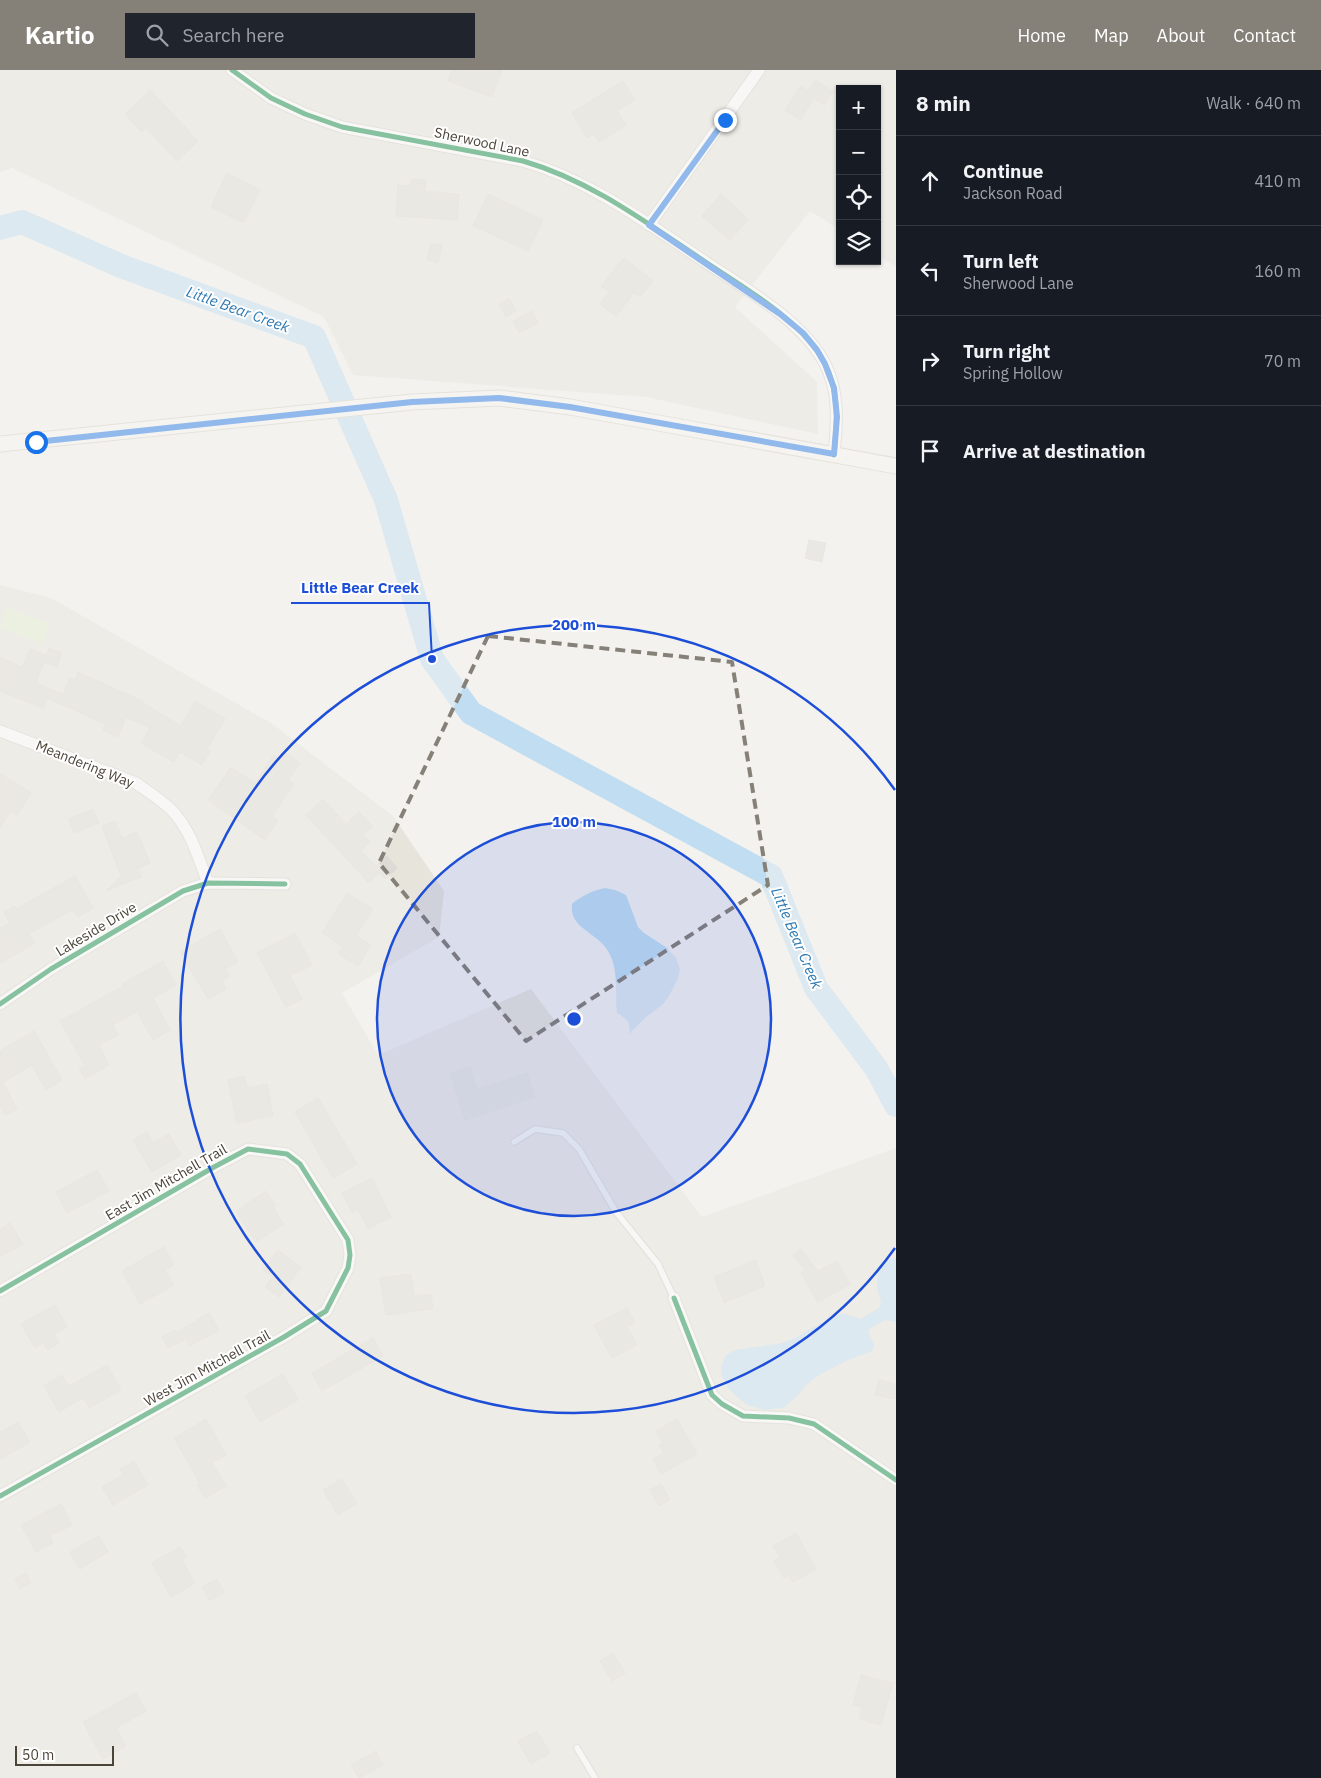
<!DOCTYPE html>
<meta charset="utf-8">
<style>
:root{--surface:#171b24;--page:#20242c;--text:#f1f3f6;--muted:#9ea1a6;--line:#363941;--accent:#868178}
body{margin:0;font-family:"IBM Plex Sans",sans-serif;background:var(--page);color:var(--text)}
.controls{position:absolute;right:15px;top:15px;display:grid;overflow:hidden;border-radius:0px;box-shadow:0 1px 4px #0004}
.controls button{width:45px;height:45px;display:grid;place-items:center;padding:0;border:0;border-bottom:1px solid var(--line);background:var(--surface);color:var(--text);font:25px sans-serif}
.scale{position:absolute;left:15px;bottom:12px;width:99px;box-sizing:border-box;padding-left:5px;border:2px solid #4b4439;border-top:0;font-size:14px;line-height:18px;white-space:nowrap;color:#4b4439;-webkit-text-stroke:4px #fff;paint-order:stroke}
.stop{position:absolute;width:15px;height:15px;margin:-11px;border:4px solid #1a73e8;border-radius:50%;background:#fff}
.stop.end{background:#1a73e8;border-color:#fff;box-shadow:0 1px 5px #0008}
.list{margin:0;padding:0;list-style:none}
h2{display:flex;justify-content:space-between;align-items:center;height:65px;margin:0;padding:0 20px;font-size:21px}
h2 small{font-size:16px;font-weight:400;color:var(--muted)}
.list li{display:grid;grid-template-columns:32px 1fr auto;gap:15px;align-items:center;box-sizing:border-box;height:90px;padding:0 20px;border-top:1px solid var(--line)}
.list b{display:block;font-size:19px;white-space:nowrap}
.list p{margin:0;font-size:16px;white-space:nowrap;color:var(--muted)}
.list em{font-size:16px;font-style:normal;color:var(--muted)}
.icon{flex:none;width:28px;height:28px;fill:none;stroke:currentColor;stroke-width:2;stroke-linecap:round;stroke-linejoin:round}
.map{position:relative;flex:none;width:896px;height:1708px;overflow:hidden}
header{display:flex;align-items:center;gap:30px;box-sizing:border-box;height:70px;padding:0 25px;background:var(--accent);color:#fff}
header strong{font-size:24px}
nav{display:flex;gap:28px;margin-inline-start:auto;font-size:18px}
.search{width:350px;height:45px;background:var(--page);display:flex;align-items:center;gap:12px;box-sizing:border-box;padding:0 18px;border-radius:0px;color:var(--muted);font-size:19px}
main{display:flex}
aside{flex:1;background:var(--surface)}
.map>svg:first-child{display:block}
.residential{fill:#e7e4dc}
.green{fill:#e1eecf}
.water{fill:#c0ddf1}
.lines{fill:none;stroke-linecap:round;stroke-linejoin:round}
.river{stroke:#c0ddf1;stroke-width:24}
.building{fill:#dedbd6;stroke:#dcd9d4}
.lane-casing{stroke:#d2d0cb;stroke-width:8}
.street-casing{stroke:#d2d0cb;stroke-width:13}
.secondary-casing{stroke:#d3cfc5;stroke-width:17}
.lane{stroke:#fdfdfc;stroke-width:5.5}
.street{stroke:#fdfdfc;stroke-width:11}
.secondary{stroke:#f7f6f1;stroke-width:15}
.cycleway-casing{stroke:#fff;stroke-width:8}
.cycleway{stroke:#00873e;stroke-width:5}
.route{stroke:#1a73e8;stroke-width:6}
.marked{fill:none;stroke:#868178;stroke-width:4;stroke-dasharray:10 6;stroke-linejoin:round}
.ring{fill:none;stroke:#1d4ed8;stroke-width:2.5}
.labels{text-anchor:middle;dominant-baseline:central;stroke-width:4;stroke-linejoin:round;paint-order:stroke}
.street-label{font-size:14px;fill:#4b4439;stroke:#fff}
.water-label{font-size:15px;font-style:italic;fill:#2e7ab2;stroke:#fff}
.centre{fill:#1d4ed8;stroke:#fff;stroke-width:2.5}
.ring-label{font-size:15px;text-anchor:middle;font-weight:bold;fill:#1d4ed8;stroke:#fff;stroke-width:4;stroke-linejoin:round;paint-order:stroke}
.leader{fill:none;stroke:#1d4ed8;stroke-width:2}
.callout-dot{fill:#1d4ed8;stroke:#fff;stroke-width:2}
.callout-label{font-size:15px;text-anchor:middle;font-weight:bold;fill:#1d4ed8;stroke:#fff;stroke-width:4;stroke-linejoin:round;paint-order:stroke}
</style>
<header>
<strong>Kartio</strong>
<div class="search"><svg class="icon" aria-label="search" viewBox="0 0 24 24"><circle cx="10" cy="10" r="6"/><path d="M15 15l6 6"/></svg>Search here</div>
<nav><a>Home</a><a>Map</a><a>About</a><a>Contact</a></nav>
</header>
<main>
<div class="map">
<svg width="896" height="1708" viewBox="0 0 896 1708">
<rect width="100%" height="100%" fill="#f4f2ee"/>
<g class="residential">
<polygon points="0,0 896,0 896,197 877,185 877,19 840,19 840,160 810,141 735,237 817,312 818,364 646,327 353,305 324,247 12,98 0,102"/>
<polygon points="0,515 51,528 271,653 393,746 444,821 439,867 342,923 378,985 531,919 702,1147 896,1078 896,1708 0,1708"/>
</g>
<polygon class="green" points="7,538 50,554 42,574 0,558"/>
<g class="water">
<path d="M605,818L615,820L626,825L638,857L644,863L667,878L676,888L680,899L678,908L669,926L663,934L645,948L629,964C631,952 627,949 617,943C615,923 619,899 608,881C597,862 569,859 572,834C581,826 594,820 605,818Z"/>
<polygon points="896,1188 896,1252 885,1250 869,1259 868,1261 874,1275 872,1281 848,1290 819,1305 805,1316 797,1326 785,1337 766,1340 750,1336 738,1328 728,1318 721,1305 722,1294 726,1285 735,1280 782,1273 797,1267 806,1261 840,1244 845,1244 860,1249 879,1238 881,1232 877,1218 878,1196 889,1189"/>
</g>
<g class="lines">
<polyline class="river" points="0,158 22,152 121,196 314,267 386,430 432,589 471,643 771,806 816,918 876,998 896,1035"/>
</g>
<g class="building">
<polygon points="452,0 502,0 492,27 448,11"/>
<polygon points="816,10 833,22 824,35 814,28 800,50 785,40 801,16 808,21"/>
<polygon points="623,11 635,30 617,41 626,55 599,72 594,64 587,68 572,43"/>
<polygon points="150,20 198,71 177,91 146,58 142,62 125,44"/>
<polygon points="227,103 260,120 244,153 211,137"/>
<polygon points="411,109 426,110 425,121 459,124 457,150 396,146 398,115 411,116"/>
<polygon points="488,124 543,150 528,181 473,156"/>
<polygon points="721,124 748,149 730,171 702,146"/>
<polygon points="431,173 442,175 438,193 427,190"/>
<polygon points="624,188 653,211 640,227 634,223 616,246 600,234 609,222 601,216"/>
<polygon points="509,228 516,241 506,247 499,234"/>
<polygon points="532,241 538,253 519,263 513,251"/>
<polygon points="809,470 826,473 822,492 805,488"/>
<polygon points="49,578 62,583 57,597 44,592 36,613 63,624 70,608 75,610 78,602 144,632 143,633 181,656 195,631 225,649 207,679 210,681 202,695 180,682 174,692 141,673 150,658 126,647 118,667 103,660 105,654 47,628 43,638 0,621 0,587 22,597 30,579 46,585"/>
<polygon points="286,683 300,693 288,711 294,714 272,746 278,751 265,770 208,730 231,697 255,713 274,685 281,690"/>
<polygon points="0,703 31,723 17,745 11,741 0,758"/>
<polygon points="323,729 346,754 359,742 373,756 363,765 370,772 361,781 376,796 387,786 397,798 385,809 379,803 369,813 306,745"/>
<polygon points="93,739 99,753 74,763 68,749"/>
<polygon points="115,751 122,768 137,762 150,793 138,798 141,807 106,821 121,806 102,756"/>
<polygon points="75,806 93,838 78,847 73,839 29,864 35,873 0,893 0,858 10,853 4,842 14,836 16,839"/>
<polygon points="347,823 373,839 356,866 371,875 358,896 339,884 343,877 322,863"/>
<polygon points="220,859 238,892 225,899 229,906 222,911 226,919 208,929 180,882"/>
<polygon points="295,863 312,895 290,906 302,929 286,937 257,883"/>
<polygon points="163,891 176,915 153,928 170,960 153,970 137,942 113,955 118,965 99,975 109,995 85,1009 79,999 85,996 60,951 123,916 122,914"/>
<polygon points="34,961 62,1010 46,1020 32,995 3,1012 17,1039 5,1045 0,1037 0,981"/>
<polygon points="470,997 477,1019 527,1003 535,1027 465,1050 450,1003"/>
<polygon points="244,1006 247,1018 267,1014 273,1046 237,1053 228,1010"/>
<polygon points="318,1028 357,1094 333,1108 295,1042"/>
<polygon points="147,1062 153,1073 169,1064 181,1085 152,1102 133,1070"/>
<polygon points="97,1100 109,1121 67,1143 56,1122"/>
<polygon points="372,1108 391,1147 368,1159 358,1139 352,1142 342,1123"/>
<polygon points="266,1121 276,1136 273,1137 284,1154 256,1172 236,1141"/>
<polygon points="10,1153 23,1174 0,1187 0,1159"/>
<polygon points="164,1177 174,1195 165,1200 174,1215 140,1234 122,1201"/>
<polygon points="801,1179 818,1201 837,1191 850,1214 818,1232 801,1203 805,1200 793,1185"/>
<polygon points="278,1180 301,1197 279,1227 265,1217 273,1207 263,1200"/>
<polygon points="756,1190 765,1216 724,1233 714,1207"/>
<polygon points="411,1204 414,1226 431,1224 433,1239 386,1245 380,1208"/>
<polygon points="55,1235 67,1257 54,1264 59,1273 47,1280 43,1273 35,1278 21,1254"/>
<polygon points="627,1238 635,1253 627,1257 637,1275 612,1288 594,1255"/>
<polygon points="209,1243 219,1260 190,1276 186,1269 168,1278 162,1267 175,1260 176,1263"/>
<polygon points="373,1268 383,1286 322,1321 312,1303"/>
<polygon points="107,1295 121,1320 89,1338 83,1328 59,1342 44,1316 62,1305 69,1316"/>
<polygon points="283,1304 298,1330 260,1352 245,1326"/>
<polygon points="879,1310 896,1314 895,1329 875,1325"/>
<polygon points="206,1349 226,1385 212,1393 226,1416 205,1428 197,1415 200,1413 174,1368"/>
<polygon points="677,1349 697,1384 661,1404 653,1389 664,1383 659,1375 663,1373 655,1361"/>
<polygon points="18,1352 30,1372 0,1389 0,1362"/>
<polygon points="134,1391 148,1415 113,1435 102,1417 123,1405 120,1399"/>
<polygon points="342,1409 357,1434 338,1445 323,1420"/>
<polygon points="661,1414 670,1430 659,1436 650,1420"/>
<polygon points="61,1434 72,1455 50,1466 53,1473 36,1482 21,1455"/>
<polygon points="796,1463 816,1499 793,1512 789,1506 784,1508 774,1491 780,1488 773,1476"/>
<polygon points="99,1466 108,1482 80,1499 70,1482"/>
<polygon points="180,1477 187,1487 182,1490 195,1513 171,1527 152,1493"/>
<polygon points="26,1503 31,1512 20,1519 15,1509"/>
<polygon points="217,1509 224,1522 210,1531 202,1517"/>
<polygon points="613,1583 625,1603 612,1611 600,1591"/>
<polygon points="861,1605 893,1613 881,1655 859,1649 862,1637 853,1635"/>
<polygon points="136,1623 146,1641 116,1658 126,1676 103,1689 83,1652"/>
<polygon points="537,1661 550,1683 531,1694 518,1671"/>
<polygon points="376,1681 383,1695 359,1708 351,1695"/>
</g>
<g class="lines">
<defs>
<g id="lane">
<polyline points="514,1072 535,1059 563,1063 579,1079 616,1142 658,1194 674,1228"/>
<polyline points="577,1678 595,1708"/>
</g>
<g id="street">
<path d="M232,0L271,28L305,44L342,57L523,91C592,111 648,154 707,193C746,219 802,251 824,292C840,321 837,353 834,385"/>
<polyline points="649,155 759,0"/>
<path d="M0,661L136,713C148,722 167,733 176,745C192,764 199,790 208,813"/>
<polyline points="0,934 51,899 183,821 208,813 285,814"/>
<polyline points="0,1221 214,1097 248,1079 287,1084 300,1094 348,1170 350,1185 348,1198 326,1241 284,1267 0,1426"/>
<polyline points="674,1228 712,1325 722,1334 743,1346 789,1348 814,1354 896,1410"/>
</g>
<polyline id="secondary" points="0,374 412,332 499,328 570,337 896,396"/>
</defs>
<use href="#lane" class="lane-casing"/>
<use href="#street" class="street-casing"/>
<use href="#secondary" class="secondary-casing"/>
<use href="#lane" class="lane"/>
<use href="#street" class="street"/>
<use href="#secondary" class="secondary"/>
<defs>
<g id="cycleway">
<path d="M232,0L271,28L305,44L342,57L523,91C592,111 648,154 707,193C746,219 802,251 824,292C840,321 837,353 834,385"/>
<polyline points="0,934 51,899 183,821 208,813 285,814"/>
<polyline points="0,1221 214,1097 248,1079 287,1084 300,1094 348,1170 350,1185 348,1198 326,1241 284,1267 0,1426"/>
<polyline points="674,1228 712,1325 722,1334 743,1346 789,1348 814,1354 896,1410"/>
</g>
</defs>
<use href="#cycleway" class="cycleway-casing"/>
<use href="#cycleway" class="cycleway"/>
</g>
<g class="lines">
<polyline class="route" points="36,372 412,332 499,328 570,337 834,384 837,347 834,318 825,294 817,280 803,263 780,244 649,155 725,50"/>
</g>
<path d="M0 0H896V1708H0ZM488,566L732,592L768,815L526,971L379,793Z" fill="#f4f2ee" fill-opacity=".55" fill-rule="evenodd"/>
<path class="marked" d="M488,566L732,592L768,815L526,971L379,793Z"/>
<circle cx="574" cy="949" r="197" fill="#1d4ed8" fill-opacity=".12"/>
<g class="ring">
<circle cx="574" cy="949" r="197"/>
<path d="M895 1178A394 394 0 1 1 895 720"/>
</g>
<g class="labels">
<g class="street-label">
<text transform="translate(482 72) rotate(12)">Sherwood Lane</text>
<text transform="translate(85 694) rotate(22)">Meandering Way</text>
<text transform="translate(96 859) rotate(-31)">Lakeside Drive</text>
<text transform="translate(166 1112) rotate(-30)">East Jim Mitchell Trail</text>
<text transform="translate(207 1298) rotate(-29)">West Jim Mitchell Trail</text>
</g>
<g class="water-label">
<text transform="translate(238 239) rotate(20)">Little Bear Creek</text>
<text transform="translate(797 868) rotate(67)">Little Bear Creek</text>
</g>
</g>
<circle cx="574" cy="949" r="8" class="centre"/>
<g class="ring-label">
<text x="574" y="560">200 m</text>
<text x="574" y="757">100 m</text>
</g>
<path class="leader" d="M432 589L429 533H291"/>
<circle class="callout-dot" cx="432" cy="589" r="5"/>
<g class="callout-label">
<text x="360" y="523">Little Bear Creek</text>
</g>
</svg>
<div class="controls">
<button>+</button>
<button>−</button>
<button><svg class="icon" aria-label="locate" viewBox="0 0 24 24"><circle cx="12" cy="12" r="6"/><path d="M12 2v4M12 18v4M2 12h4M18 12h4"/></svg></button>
<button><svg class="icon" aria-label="layers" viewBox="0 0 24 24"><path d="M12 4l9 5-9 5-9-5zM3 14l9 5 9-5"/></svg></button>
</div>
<div class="scale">50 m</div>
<div class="stop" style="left:36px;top:372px"></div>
<div class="stop end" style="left:725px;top:50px"></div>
</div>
<aside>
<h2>8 min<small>Walk · 640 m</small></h2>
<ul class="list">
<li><svg class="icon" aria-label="ahead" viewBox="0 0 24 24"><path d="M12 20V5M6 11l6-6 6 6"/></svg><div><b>Continue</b><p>Jackson Road</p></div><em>410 m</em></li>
<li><svg class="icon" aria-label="left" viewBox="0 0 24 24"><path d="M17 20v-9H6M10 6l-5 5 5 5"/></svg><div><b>Turn left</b><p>Sherwood Lane</p></div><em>160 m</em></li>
<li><svg class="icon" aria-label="right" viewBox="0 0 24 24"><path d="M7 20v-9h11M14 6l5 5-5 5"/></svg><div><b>Turn right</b><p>Spring Hollow</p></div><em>70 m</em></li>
<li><svg class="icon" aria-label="arrive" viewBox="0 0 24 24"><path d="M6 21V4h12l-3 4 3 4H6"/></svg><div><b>Arrive at destination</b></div></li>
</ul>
</aside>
</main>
